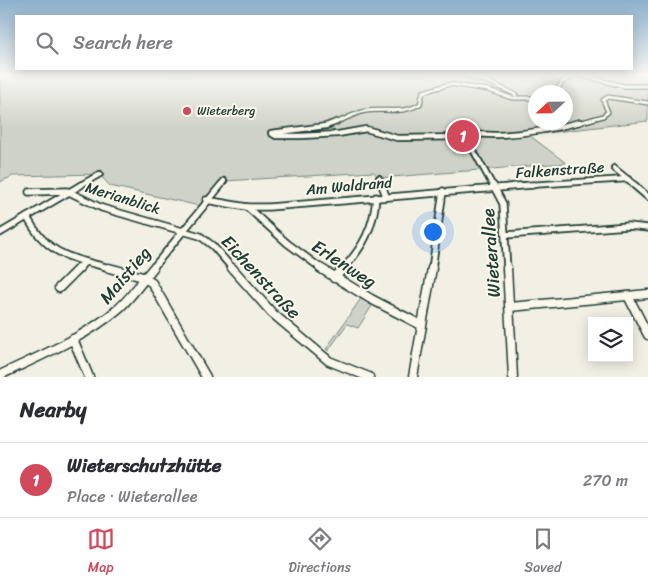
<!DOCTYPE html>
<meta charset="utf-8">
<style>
:root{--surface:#fff;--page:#f2f2f3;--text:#2b2b33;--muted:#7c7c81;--line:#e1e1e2;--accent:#d1495b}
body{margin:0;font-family:Sriracha,sans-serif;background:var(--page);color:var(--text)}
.controls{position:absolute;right:15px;bottom:15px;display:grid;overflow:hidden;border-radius:0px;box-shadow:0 2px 12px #0003}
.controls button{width:45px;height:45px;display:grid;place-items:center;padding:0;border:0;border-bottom:1px solid var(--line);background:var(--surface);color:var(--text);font:25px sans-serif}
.compass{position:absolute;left:528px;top:85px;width:45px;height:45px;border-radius:50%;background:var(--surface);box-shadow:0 2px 12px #0003;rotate:248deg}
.you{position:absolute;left:432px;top:231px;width:18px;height:18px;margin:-12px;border:4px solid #fff;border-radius:50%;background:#1a73e8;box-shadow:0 0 0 8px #1a73e833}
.badge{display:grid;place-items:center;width:32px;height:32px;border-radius:50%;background:var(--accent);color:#fff;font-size:16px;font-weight:700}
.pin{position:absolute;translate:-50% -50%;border:2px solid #fff;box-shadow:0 1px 5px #0006}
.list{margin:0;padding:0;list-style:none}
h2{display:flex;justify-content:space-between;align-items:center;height:65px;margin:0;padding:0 20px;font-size:21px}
h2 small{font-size:16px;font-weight:400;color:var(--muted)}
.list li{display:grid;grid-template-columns:32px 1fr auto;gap:15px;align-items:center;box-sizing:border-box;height:75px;padding:0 20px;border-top:1px solid var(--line)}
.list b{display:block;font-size:19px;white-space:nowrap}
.list p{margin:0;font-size:16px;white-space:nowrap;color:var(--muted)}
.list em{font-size:16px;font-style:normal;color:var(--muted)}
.icon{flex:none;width:28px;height:28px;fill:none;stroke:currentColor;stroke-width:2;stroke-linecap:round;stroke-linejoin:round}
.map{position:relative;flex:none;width:648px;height:377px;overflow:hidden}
.search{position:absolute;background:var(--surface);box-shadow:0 2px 12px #0003;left:15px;right:15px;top:15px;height:55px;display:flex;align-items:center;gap:12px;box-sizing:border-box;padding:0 18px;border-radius:0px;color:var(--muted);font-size:19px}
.sheet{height:140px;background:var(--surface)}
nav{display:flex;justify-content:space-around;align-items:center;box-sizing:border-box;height:70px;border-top:1px solid var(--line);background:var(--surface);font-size:14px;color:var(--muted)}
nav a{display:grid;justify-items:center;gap:2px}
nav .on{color:var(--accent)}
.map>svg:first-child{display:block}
.green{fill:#cfd2c8;stroke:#77887e;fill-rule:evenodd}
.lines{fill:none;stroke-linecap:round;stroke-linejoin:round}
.street-far3-casing{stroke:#1f3d34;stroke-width:5.5}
.street-far2-casing{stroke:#1f3d34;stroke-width:8}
.street-far1-casing{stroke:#1f3d34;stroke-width:9}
.street-casing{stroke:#1f3d34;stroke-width:11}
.street-far3{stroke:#fbf7ec;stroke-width:3}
.street-far2{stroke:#fbf7ec;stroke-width:4.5}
.street-far1{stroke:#fbf7ec;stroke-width:5.5}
.street{stroke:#fbf7ec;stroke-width:8}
.poi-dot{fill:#d1495b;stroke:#fbf7ec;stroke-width:2}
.labels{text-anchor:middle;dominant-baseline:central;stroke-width:4;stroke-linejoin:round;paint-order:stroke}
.far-poi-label{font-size:12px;fill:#1f3d34;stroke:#fbf7ec;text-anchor:start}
.street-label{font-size:15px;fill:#1f3d34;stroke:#fbf7ec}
.near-street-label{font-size:18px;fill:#1f3d34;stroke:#fbf7ec}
</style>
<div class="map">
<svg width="648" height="377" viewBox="0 0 648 377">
<rect width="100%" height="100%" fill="#f2f0e5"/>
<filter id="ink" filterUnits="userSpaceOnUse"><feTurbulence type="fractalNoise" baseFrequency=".02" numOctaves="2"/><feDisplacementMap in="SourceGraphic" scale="10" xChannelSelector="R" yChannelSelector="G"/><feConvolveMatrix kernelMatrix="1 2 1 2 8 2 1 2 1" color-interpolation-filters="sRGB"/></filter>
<g filter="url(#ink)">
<g class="green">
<path d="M18,75H648V121L529,135L566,163L379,178L374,172L224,181L200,206L110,186L99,174L13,176L0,182V80ZM536,92H566V122H536Z"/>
<polygon points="362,297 373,304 358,328 347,324 328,351 326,349"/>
</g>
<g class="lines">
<defs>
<g id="street-far3">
<polyline points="464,75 489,82 516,95"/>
<polyline points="579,75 624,86 648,86"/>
<polyline points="556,92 562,82 576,75"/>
<path d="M333,124C343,120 355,113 366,111C385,108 402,115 420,104L423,92L450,84L488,90L512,98H536"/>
<polyline points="575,124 603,116 608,112 603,100 608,97 648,103"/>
</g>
<g id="street-far2">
<path d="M336,122L326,126L271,133L276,136H301L338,134L366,129L397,138L466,137C477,133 486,135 497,135C525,134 554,129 580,122"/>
<polyline points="466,137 493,186"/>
<polyline points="614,168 636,186"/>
<polyline points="379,178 382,186"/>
<polyline points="79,186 100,174"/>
<polyline points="220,186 224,181"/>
<polyline points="513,186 628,179"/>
</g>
<g id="street-far1">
<polyline points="382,185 386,196"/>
<polyline points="493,185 503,204 507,269"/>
<polyline points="634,185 648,197"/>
<polyline points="29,192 67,191 102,208 200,236 213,246 233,269"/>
<polyline points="206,200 247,207 269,207 533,185"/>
<polyline points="247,207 287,243 322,269"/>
<path d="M27,217C48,257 73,258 114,269"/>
<polyline points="0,233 81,185"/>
<polyline points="506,235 628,226 648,228"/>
<polyline points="78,269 85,262"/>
<polyline points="152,269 221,185"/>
<path d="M343,269C363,247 374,227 376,197"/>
<polyline points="432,269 443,191"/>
</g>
<g id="street">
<polyline points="109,268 143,277 152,283 206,377"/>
<polyline points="232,268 272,313 329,361 369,377"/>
<polyline points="320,268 371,299 421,325"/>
<polyline points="507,268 513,377"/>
<polyline points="334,278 344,268"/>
<polyline points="59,288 79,268"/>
<polyline points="628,296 648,335"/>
<polyline points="510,307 648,294"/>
<polyline points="73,339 89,377"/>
<path d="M0,375C40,356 84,338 118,309C131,298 142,281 153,268"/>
<polyline points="413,377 432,268"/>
</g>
</defs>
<use href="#street-far3" class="street-far3-casing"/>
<use href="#street-far2" class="street-far2-casing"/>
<use href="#street-far1" class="street-far1-casing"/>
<use href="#street" class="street-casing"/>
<use href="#street-far3" class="street-far3"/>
<use href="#street-far2" class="street-far2"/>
<use href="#street-far1" class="street-far1"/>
<use href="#street" class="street"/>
</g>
</g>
<linearGradient id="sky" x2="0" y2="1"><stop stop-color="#8cb0cc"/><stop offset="0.59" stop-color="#f9f8f3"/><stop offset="1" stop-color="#f9f8f3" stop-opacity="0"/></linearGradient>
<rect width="648" height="128" fill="url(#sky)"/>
<circle class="poi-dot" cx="187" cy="111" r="5"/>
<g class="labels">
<g class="far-poi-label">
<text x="197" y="111">Wieterberg</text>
</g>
<g class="street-label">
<text transform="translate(560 170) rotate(-4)">Falkenstraße</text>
<text transform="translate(349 186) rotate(-5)">Am Waldrand</text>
<text transform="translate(123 198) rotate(17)">Merianblick</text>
</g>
<g class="near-street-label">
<text transform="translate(491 253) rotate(-94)">Wieterallee</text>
<text transform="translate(344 264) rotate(33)">Erlenweg</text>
<text transform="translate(125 275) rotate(-50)">Maistieg</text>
<text transform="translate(261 277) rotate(47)">Eichenstraße</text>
</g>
</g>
</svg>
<div class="controls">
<button><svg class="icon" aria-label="layers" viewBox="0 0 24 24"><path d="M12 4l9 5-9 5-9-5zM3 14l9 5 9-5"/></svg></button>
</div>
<svg class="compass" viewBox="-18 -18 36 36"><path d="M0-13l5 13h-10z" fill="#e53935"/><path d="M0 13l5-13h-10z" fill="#7c7c81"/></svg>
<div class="you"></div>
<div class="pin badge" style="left:463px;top:136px">1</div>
<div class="search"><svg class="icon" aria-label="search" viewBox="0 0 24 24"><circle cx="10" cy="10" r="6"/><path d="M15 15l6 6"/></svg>Search here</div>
</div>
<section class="sheet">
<h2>Nearby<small></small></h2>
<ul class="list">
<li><span class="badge">1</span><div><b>Wieterschutzhütte</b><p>Place · Wieterallee</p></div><em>270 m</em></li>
</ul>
</section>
<nav>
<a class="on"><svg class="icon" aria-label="map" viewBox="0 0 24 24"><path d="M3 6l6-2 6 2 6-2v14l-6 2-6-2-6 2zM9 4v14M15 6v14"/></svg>Map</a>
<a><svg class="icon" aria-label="directions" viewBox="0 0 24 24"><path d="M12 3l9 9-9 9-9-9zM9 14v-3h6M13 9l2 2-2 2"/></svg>Directions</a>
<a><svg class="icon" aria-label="saved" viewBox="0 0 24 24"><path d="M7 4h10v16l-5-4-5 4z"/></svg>Saved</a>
</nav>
